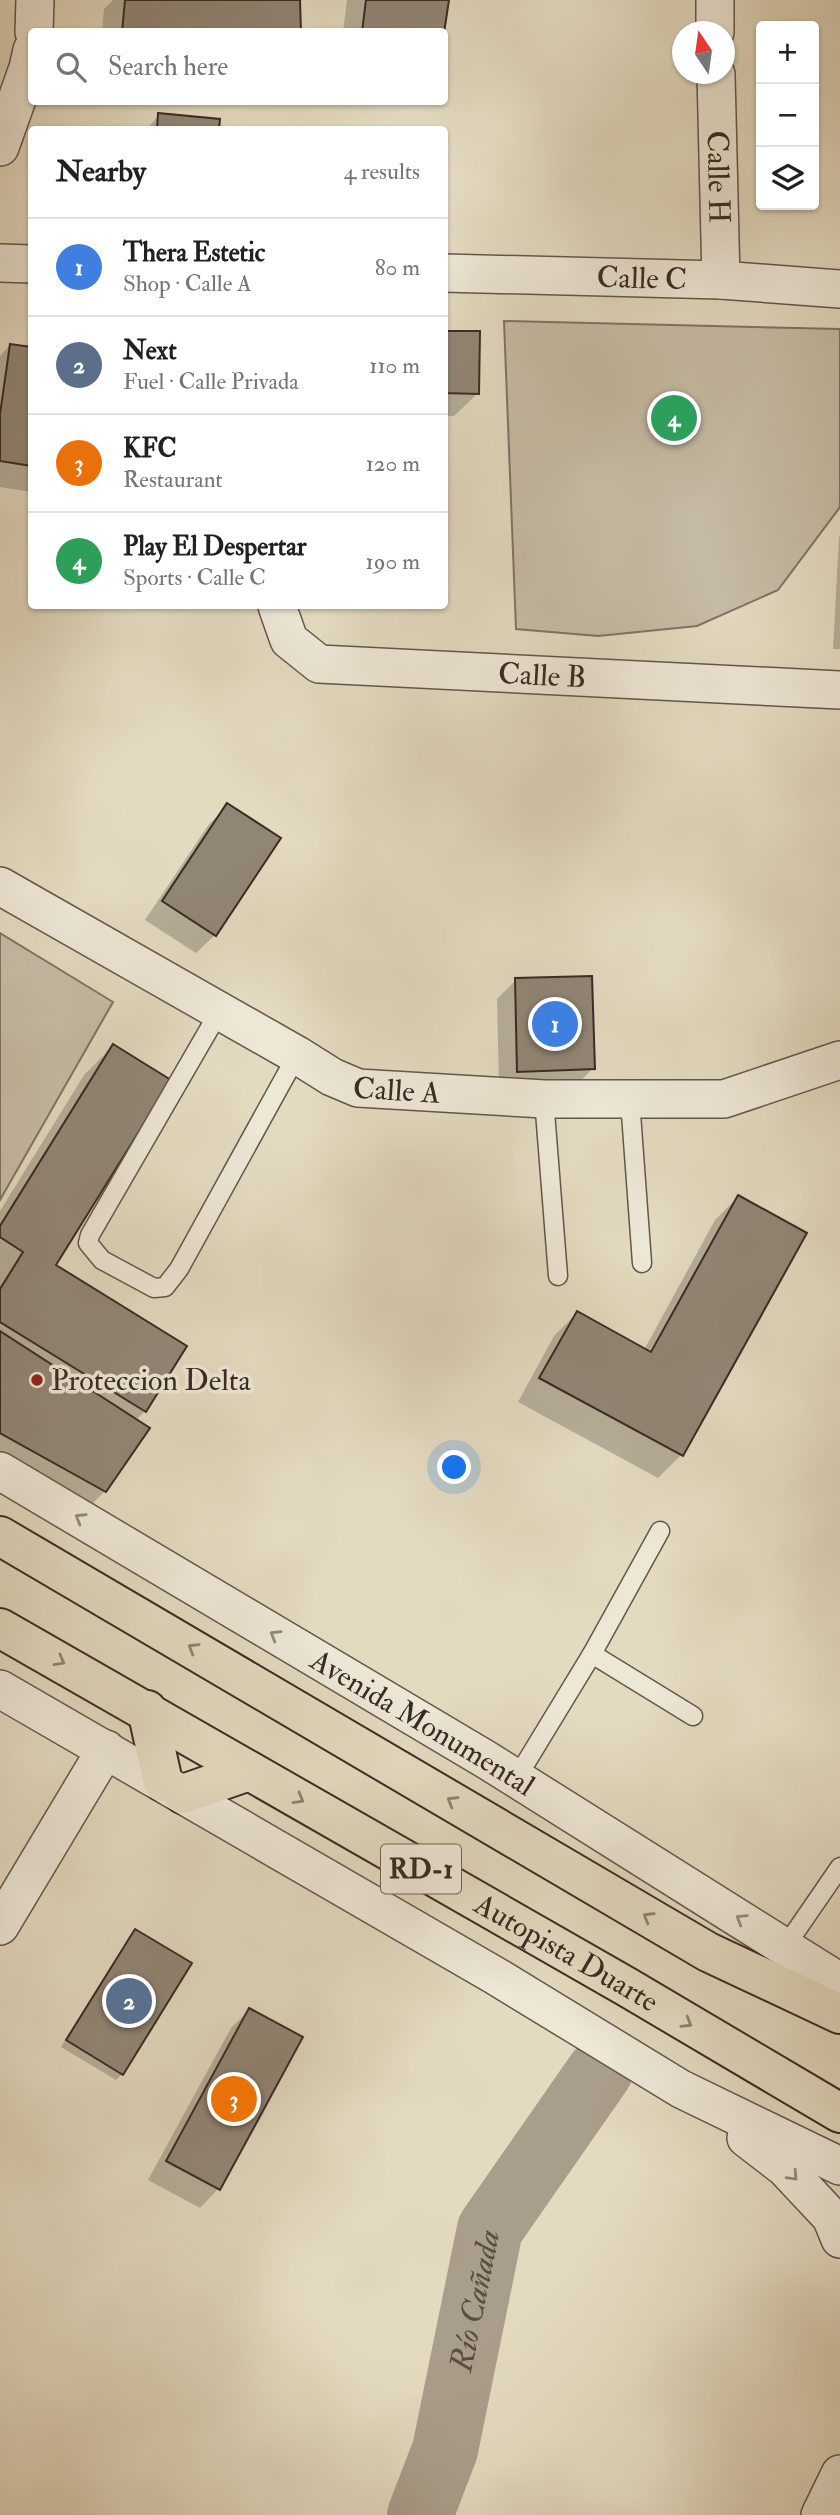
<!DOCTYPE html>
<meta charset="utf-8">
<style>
:root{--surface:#fff;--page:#f2f2f2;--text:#202124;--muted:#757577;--line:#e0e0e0;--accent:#b45309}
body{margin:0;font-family:"IM FELL Double Pica",serif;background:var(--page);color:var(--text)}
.controls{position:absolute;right:21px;top:21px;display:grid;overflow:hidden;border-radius:7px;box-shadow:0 2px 5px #0004}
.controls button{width:63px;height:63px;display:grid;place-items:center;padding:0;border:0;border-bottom:2px solid var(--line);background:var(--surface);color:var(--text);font:35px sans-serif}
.compass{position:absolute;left:672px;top:21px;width:63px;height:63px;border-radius:50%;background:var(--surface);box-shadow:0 2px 5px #0004;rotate:347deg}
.you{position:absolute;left:455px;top:1468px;width:24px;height:24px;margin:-18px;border:5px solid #fff;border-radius:50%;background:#1a73e8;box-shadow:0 0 0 10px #1a73e833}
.badge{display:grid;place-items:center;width:46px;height:46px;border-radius:50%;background:var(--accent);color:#fff;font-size:23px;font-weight:700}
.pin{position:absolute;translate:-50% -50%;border:4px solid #fff;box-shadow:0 2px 7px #0006}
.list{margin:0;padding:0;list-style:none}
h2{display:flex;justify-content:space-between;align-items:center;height:91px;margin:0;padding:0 28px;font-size:30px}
h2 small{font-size:23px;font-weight:400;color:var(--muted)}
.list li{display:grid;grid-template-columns:46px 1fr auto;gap:21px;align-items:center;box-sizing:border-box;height:98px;padding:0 28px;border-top:2px solid var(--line)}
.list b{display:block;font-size:26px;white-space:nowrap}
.list p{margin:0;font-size:23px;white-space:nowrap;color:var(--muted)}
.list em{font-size:23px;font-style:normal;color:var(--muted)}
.icon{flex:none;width:38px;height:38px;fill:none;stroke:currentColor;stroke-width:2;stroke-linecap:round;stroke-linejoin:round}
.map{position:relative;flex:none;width:840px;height:2515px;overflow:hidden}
.search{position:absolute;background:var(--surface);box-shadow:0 2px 5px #0004;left:28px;top:28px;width:420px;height:77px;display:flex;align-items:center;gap:18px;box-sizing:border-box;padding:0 24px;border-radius:7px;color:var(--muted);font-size:26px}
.panel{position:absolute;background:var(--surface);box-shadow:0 2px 5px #0004;left:28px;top:126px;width:420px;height:483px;border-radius:7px}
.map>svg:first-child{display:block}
.green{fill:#c6bca6;stroke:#7f7366;stroke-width:2}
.shadow{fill:#0003}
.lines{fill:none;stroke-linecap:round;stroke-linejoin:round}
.river{stroke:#a99e8b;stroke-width:66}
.building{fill:#918676;stroke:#382a25;stroke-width:2}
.service-casing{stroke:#63564c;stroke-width:21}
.minor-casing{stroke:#63564c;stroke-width:40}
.motorway-casing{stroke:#382a25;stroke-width:42}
.service{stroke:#ede7d6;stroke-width:18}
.minor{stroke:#ede7d6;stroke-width:37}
.motorway{stroke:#e3dac0;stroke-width:38}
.oneway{stroke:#92887e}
.oneway2{stroke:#8e8272}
.poi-dot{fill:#8f2418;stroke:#ede7d6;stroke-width:2.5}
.labels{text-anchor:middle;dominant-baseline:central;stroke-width:7;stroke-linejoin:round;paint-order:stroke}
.shield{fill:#ede7d6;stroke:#6e635a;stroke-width:2}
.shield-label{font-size:28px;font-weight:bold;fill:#382a25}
.street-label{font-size:30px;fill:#382a25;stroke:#ede7d6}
.poi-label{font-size:30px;fill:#382a25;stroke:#ede7d6;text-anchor:start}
.water-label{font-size:32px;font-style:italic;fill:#5a4d44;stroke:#ede7d6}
</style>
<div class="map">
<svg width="840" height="2515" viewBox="0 0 840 2515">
<rect width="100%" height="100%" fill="#e3dac0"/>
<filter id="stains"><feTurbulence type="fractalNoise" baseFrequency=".00286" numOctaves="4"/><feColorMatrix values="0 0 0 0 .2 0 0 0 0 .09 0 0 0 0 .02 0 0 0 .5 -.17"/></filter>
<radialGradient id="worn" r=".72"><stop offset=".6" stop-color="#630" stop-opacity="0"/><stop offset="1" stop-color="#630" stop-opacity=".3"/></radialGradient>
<g class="green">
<polygon points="504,321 840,329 840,507 778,590 697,626 598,636 516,629"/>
<polygon points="0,933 113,1002 0,1200"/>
</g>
<g class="shadow">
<polygon points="113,0 299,0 300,32 102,32 104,9"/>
<polygon points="347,0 447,0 443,32 343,32"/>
<polygon points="159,115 218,130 146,130"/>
<polygon points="444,332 478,393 454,416 444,416"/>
<polygon points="10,345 32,348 32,492 0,487 0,356"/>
<polygon points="840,535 840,649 833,649 839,537"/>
<polygon points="228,806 215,935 196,953 145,920 209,824"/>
<polygon points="516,980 593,1068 575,1087 499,1090 497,999"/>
<polygon points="113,1046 53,1266 145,1411 135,1421 105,1491 92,1504 0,1453 0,1211 84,1075"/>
<polygon points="738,1197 804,1233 681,1455 658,1478 518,1402 554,1336 577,1313 644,1350 715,1220"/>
<polygon points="135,1931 122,2074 116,2080 61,2047 129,1937"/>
<polygon points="249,2010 301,2038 218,2189 200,2208 148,2180 231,2028"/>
</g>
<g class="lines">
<path class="river" id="s1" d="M420,2515L445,2450L490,2229L600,2071"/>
</g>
<g class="building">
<polygon points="125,0 300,0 301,32 122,32"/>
<polygon points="366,0 449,0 444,33 362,32"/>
<polygon points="158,113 220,119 219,130 157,130"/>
<polygon points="444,331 480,331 479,394 444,393"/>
<polygon points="10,344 32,347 32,466 0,461 0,414"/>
<polygon points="227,803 281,838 216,936 162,901"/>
<polygon points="592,976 595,1069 517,1072 515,978"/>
<polygon points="113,1044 171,1080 56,1265 187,1346 146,1412 0,1322 0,1289 23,1252 0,1237 0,1226"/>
<polygon points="738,1195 807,1233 683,1456 539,1378 577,1311 651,1352"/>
<polygon points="0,1331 150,1428 106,1492 0,1433"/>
<polygon points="135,1929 192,1963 123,2075 66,2040"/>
<polygon points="249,2008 303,2037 220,2190 166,2161"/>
</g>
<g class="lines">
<defs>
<g id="service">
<polyline points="219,1012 90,1235 88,1243 102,1260 154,1288 165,1287 179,1269 297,1055"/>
<polyline points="544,1099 558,1276"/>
<polyline points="630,1100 642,1263"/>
<polyline points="660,1531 592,1654 693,1716"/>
<polyline points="516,1779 592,1654"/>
<polyline points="785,1947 840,1867"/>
</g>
<g id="minor">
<polyline points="715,0 715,32"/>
<polyline points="34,32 35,0"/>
<path id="s2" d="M716,74L721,280"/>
<polyline points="0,147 28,68 32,50"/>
<polyline points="0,263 32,264"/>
<path id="s3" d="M444,273L721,280L840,289"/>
<path id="s4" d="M277,606L289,640L319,664L840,690"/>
<path id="s5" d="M0,886L297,1055L332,1077L358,1088L544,1099H724L840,1060"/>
<path id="s6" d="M0,1471L485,1759L840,1982"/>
<polyline points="0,1689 494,1975 681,2089 840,2166"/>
<polyline points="0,1926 106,1749"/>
<polyline points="746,2138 785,2168 831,2217 840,2239"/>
<polyline points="820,2515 840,2474"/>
</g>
<g id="motorway">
<polyline points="0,1536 708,1952 840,2014"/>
<path id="s7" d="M0,1628L627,1987L840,2113"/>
<polyline points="147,1710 163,1782"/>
<polyline points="183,1794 249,1771"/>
</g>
</defs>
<use href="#service" class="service-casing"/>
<use href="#minor" class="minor-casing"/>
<use href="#motorway" class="motorway-casing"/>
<use href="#service" class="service"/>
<use href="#minor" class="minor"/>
<use href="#motorway" class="motorway"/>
</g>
<defs><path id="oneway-chevron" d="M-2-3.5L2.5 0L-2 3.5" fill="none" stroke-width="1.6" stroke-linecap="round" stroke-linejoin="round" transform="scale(1.75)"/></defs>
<g class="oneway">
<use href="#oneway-chevron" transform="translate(80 1518) rotate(-149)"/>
<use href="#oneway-chevron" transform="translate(275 1635) rotate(-149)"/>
<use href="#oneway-chevron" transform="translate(741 1919) rotate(-148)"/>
<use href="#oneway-chevron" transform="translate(793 2176) rotate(47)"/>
</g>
<g class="oneway2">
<use href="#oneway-chevron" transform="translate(193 1648) rotate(-149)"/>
<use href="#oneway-chevron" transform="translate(60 1661) rotate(29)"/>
<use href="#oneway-chevron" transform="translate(299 1799) rotate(30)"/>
<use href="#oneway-chevron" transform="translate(452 1801) rotate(-149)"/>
<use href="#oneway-chevron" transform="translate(648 1917) rotate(-149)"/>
<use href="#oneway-chevron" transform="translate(687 2023) rotate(31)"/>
</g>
<circle class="poi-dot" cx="37" cy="1380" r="7"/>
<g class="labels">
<rect class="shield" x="381" y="1844.5" width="80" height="49" rx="5"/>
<g class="shield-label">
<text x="421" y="1869">RD-1</text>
</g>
<g class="street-label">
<text stroke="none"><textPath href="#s2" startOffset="103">Calle H</textPath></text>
<text stroke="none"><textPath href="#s3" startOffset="198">Calle C</textPath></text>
<text stroke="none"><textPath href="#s4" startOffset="298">Calle B</textPath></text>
<text stroke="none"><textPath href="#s5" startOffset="450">Calle A</textPath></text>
<text stroke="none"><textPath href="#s6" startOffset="492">Avenida Monumental</textPath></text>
<text stroke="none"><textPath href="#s7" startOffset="653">Autopista Duarte</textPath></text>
</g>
<g class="poi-label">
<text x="51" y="1380">Proteccion Delta</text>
</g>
<g class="water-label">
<text stroke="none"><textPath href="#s1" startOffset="222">Río Cañada</textPath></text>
</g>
</g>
<rect width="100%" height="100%" filter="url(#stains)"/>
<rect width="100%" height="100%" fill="url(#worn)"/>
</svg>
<div class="controls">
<button>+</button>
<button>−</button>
<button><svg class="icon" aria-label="layers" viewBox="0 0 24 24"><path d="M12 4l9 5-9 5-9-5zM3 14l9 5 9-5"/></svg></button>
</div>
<svg class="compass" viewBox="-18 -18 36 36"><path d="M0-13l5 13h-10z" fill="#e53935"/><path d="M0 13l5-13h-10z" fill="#757577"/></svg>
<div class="you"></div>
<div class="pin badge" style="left:555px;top:1024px;background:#3f7fe0">1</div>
<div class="pin badge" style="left:129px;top:2001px;background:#5c6f8a">2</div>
<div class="pin badge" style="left:234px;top:2099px;background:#e8710a">3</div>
<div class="pin badge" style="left:674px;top:418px;background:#2e9e5b">4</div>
<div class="search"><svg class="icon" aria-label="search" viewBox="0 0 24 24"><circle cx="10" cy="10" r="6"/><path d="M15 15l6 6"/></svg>Search here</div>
<section class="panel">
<h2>Nearby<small>4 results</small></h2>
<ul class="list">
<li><span class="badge" style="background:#3f7fe0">1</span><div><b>Thera Estetic</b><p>Shop · Calle A</p></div><em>80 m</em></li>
<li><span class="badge" style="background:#5c6f8a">2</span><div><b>Next</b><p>Fuel · Calle Privada</p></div><em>110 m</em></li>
<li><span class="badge" style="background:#e8710a">3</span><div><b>KFC</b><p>Restaurant</p></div><em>120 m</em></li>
<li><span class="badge" style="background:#2e9e5b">4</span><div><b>Play El Despertar</b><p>Sports · Calle C</p></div><em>190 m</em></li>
</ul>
</section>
</div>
